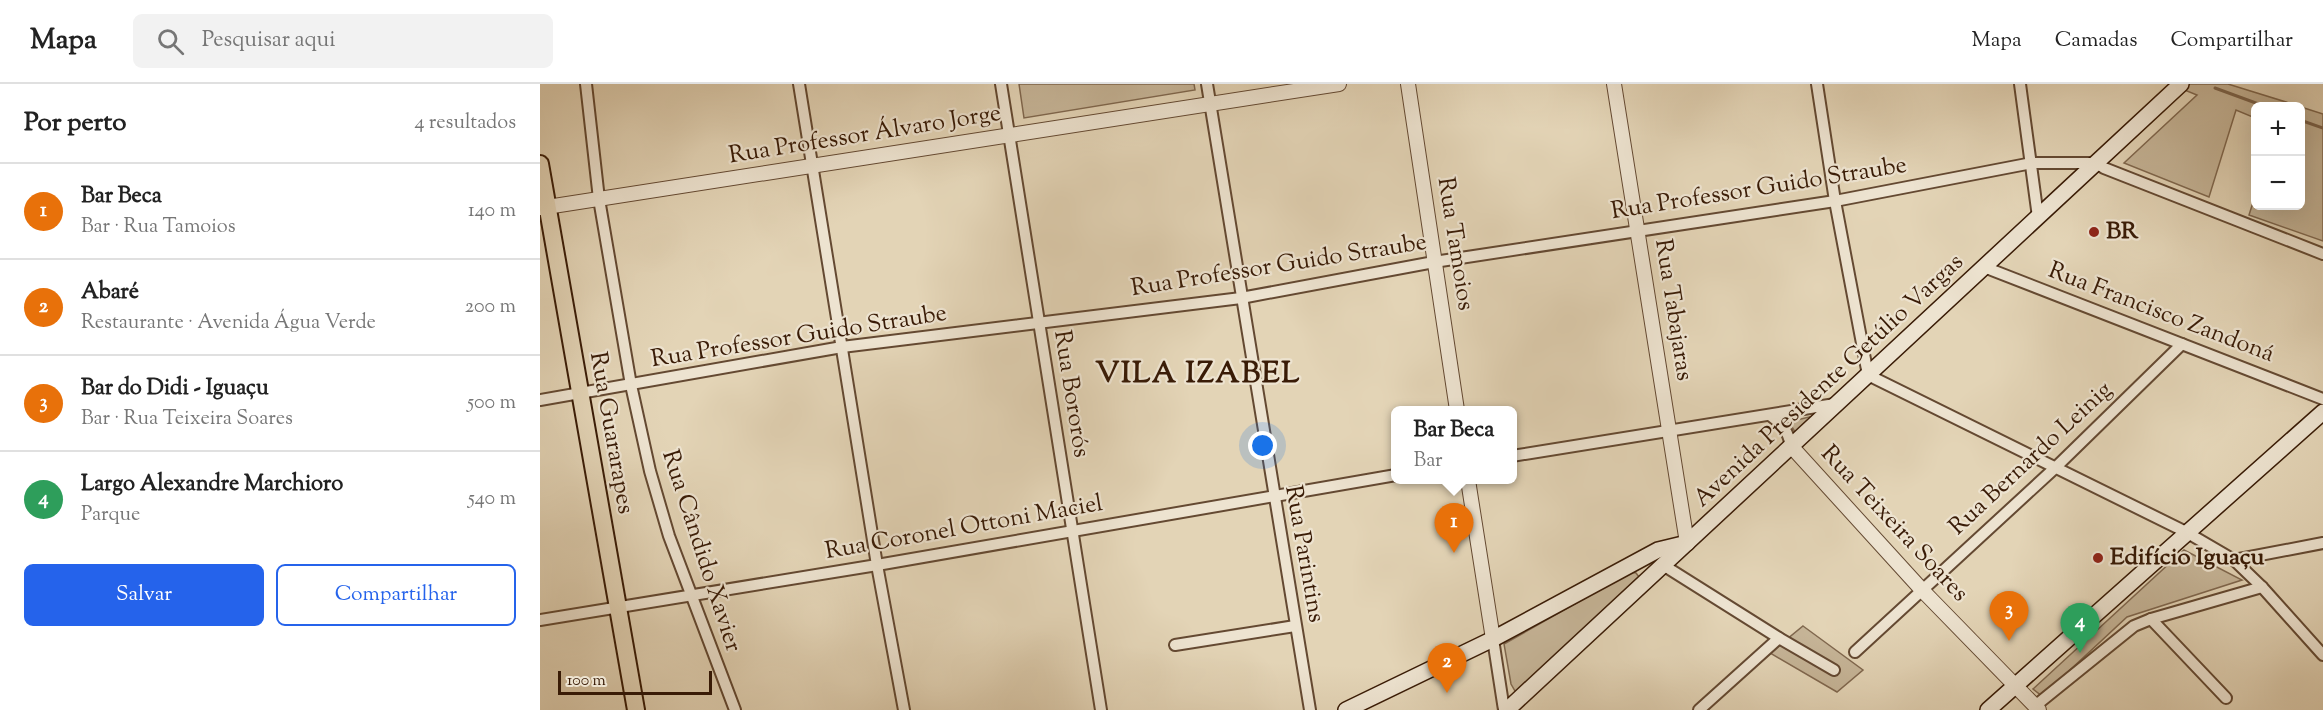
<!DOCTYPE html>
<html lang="pt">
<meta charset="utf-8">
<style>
:root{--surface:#fff;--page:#f2f2f2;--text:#222;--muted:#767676;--line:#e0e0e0;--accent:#2563eb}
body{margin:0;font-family:"Sorts Mill Goudy",serif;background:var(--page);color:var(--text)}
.controls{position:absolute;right:18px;top:18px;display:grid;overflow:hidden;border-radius:9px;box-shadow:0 6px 24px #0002}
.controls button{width:54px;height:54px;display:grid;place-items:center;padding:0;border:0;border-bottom:2px solid var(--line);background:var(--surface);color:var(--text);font:30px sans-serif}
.scale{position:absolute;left:18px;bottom:15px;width:154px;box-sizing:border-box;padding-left:6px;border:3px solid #391b06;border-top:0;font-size:16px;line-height:21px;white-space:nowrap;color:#391b06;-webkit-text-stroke:4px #ede3d0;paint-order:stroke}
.you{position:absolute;left:723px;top:362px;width:21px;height:21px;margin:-15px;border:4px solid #fff;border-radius:50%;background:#1a73e8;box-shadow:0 0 0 9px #1a73e833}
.badge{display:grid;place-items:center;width:39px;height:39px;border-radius:50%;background:var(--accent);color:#fff;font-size:20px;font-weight:700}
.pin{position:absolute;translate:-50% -50px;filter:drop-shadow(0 2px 3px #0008)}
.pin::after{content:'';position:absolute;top:32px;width:21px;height:18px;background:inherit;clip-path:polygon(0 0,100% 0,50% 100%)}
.popup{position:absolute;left:851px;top:322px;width:126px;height:78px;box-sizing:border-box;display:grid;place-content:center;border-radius:9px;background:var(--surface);filter:drop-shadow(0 2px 4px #0005);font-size:20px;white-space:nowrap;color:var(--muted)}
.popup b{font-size:22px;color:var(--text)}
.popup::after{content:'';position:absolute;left:50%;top:100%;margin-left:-12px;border:12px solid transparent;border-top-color:var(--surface)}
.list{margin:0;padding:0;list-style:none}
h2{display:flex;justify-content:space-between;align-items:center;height:78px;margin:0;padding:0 24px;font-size:26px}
h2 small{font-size:20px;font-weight:400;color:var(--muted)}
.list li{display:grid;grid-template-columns:39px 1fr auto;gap:18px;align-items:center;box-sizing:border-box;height:96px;padding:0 24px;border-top:2px solid var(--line)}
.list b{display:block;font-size:22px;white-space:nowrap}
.list p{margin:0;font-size:20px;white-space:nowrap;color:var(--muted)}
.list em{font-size:20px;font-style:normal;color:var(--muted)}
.actions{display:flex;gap:12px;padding:18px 24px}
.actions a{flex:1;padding:14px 0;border:2px solid var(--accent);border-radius:9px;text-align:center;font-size:21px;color:var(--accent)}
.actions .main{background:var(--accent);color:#fff}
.icon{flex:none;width:33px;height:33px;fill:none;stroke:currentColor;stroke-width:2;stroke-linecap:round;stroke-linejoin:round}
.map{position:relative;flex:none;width:1783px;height:626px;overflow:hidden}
header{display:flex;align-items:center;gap:36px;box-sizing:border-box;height:84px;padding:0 30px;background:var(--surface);border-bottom:2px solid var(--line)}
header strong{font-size:28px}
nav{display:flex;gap:33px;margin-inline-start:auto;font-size:21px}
.search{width:420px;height:54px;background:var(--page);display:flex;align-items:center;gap:15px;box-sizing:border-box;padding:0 21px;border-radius:9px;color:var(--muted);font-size:22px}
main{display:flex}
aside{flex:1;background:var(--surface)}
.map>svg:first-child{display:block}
.green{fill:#c6b598;stroke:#80684f;stroke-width:1.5}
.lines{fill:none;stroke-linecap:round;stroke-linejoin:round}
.stream{stroke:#7c644c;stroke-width:3}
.minor-casing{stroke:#644932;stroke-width:14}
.tertiary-casing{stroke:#644932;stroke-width:16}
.secondary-casing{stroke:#391b06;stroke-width:18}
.primary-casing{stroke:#391b06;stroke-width:20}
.minor{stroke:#ede3d0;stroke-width:10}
.tertiary{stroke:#ede3d0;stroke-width:14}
.secondary{stroke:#ede3d0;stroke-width:15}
.primary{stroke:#e3d4b6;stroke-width:16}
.poi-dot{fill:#8f2418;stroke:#ede3d0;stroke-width:2}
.labels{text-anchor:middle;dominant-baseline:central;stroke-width:4.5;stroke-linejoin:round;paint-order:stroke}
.street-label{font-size:24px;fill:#391b06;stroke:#ede3d0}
.poi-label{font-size:24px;font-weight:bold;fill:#391b06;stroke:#ede3d0;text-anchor:start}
.district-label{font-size:30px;font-weight:bold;letter-spacing:1.5px;fill:#391b06;stroke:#ede3d0}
</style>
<header>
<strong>Mapa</strong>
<div class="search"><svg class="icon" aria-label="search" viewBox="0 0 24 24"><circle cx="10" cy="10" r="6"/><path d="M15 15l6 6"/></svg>Pesquisar aqui</div>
<nav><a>Mapa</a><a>Camadas</a><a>Compartilhar</a></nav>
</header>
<main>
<aside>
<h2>Por perto<small>4 resultados</small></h2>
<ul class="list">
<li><span class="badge" style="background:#e8710a">1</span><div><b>Bar Beca</b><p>Bar · Rua Tamoios</p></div><em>140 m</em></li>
<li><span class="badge" style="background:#e8710a">2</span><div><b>Abaré</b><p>Restaurante · Avenida Água Verde</p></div><em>200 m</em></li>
<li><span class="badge" style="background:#e8710a">3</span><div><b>Bar do Didi - Iguaçu</b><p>Bar · Rua Teixeira Soares</p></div><em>500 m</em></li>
<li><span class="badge" style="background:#2e9e5b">4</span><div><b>Largo Alexandre Marchioro</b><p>Parque</p></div><em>540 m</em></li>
</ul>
<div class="actions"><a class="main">Salvar</a><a>Compartilhar</a></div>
</aside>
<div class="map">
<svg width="1783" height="626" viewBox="0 0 1783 626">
<rect width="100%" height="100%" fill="#e3d4b6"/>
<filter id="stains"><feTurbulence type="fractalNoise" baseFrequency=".00333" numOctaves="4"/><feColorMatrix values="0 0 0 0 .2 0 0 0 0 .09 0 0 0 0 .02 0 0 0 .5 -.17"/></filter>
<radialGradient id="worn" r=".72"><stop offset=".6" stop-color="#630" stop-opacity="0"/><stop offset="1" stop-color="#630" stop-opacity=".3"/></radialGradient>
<g class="green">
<polygon points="479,0 654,0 655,6 484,34"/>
<polygon points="1647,0 1688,0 1759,22 1716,22 1715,34 1696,26 1669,113 1584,79 1657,11 1642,5"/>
<polygon points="1761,23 1783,30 1783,157 1709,131 1715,112 1716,122 1760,122"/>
<polygon points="1277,331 1258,353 1249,338"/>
<polygon points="1644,466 1702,496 1587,533 1502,612 1493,605"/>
<polygon points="1091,488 1096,489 1099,493 983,607 975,607 971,600 964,560"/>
<polygon points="1263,542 1323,586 1297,608 1230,569"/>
</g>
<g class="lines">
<g class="stream">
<polyline points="1675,4 1724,22"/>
<polyline points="1760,36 1783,44"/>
</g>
<defs>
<g id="minor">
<polyline points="46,0 59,115 91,301 110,387 129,452 195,626"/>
<polyline points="259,0 337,481 364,626"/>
<polyline points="461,0 561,626"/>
<polyline points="667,0 770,626"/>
<polyline points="1277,0 1295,117 1328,291 1646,448 1694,476 1722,503 1783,571"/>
<polyline points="1480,0 1498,133"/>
<polyline points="1444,183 1783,315"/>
<polyline points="0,316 302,263 701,214 894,178 1295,117 1492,79 1556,79 1564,84 1783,170"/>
<path d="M1231,332C1243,341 1248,347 1251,362"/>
<polyline points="972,372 1295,320"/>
<polyline points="1694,476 1783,459"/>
<polyline points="1123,481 1239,554 1294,586"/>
<polyline points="1611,535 1686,614"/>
<polyline points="0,536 337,481 856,391"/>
<polyline points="953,555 964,626"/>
<polyline points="635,561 755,542"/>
<polyline points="1315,568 1516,383 1642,260"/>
<polyline points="1495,622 1594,542 1611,535 1722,503"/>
<polyline points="1159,626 1239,554"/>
</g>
<g id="tertiary">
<polyline points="868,0 917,326"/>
<polyline points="1074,0 1147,459"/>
<polyline points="0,124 799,0"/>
<polyline points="1251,362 1382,506 1499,626"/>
<polyline points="928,396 953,555"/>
</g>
<g id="secondary">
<polyline points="806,626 953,555 1118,466 1147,459"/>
<polyline points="967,626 1641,0"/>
<polyline points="1448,626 1783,328"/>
</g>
<polyline id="primary" points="0,80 96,626"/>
</defs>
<use href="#minor" class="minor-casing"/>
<use href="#tertiary" class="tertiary-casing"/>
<use href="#secondary" class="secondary-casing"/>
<use href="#primary" class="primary-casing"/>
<use href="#minor" class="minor"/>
<use href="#tertiary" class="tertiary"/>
<use href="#secondary" class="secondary"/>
<use href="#primary" class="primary"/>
</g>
<g class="poi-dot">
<circle cx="1554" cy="148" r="6"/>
<circle cx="1558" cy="474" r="6"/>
</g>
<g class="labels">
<g class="street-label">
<text transform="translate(325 51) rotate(-9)">Rua Professor Álvaro Jorge</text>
<text transform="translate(1219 105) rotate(-9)">Rua Professor Guido Straube</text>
<text transform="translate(915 160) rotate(81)">Rua Tamoios</text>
<text transform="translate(739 182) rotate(-9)">Rua Professor Guido Straube</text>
<text transform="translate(1133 226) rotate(81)">Rua Tabajaras</text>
<text transform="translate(1621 229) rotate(21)">Rua Francisco Zandoná</text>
<text transform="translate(259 253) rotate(-9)">Rua Professor Guido Straube</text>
<text transform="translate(1289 297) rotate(-43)">Avenida Presidente Getúlio Vargas</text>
<text transform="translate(531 310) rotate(81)">Rua Bororós</text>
<text transform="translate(71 349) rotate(80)">Rua Guararapes</text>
<text transform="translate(1491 375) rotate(-43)">Rua Bernardo Leinig</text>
<text transform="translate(1354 440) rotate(47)">Rua Teixeira Soares</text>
<text transform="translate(424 444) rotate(-10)">Rua Coronel Ottoni Maciel</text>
<text transform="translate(161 467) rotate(72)">Rua Cândido Xavier</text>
<text transform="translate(764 470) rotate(80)">Rua Parintins</text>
</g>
<g class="poi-label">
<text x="1566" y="148">BR</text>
<text x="1570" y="474">Edifício Iguaçu</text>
</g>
<g class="district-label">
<text x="658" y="290">VILA IZABEL</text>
</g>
</g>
<rect width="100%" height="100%" filter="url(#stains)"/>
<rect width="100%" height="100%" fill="url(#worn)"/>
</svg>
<div class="controls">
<button>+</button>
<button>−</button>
</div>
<div class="scale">100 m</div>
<div class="you"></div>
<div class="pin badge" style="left:914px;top:469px;background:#e8710a">1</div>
<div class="popup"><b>Bar Beca</b>Bar</div>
<div class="pin badge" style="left:907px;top:609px;background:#e8710a">2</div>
<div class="pin badge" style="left:1469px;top:557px;background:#e8710a">3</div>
<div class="pin badge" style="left:1540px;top:569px;background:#2e9e5b">4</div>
</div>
</main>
